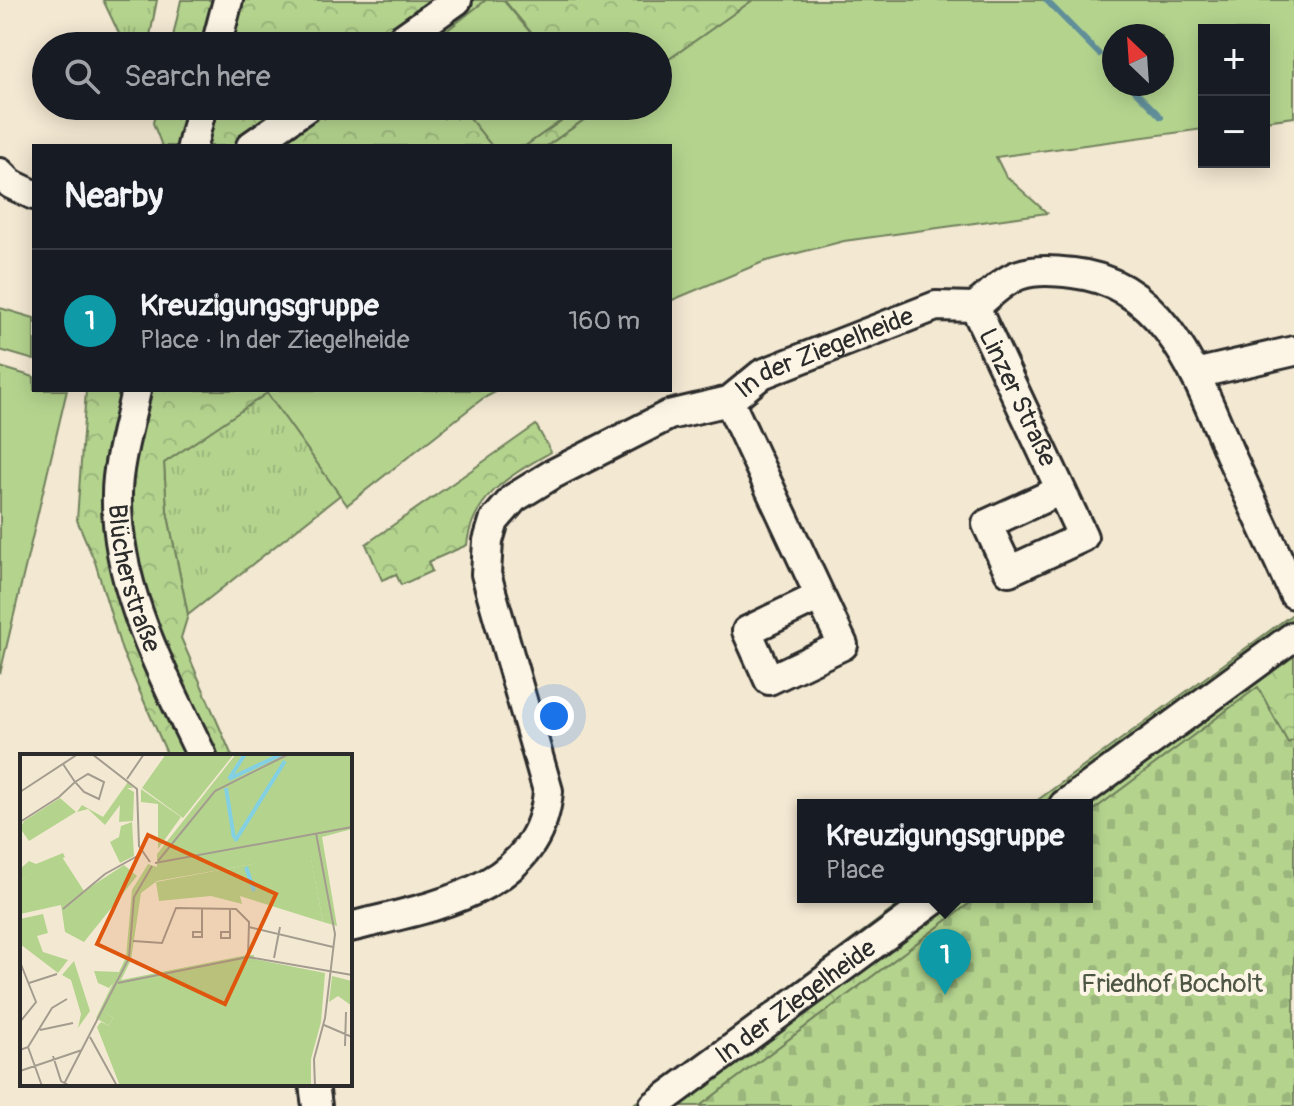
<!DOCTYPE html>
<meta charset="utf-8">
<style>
:root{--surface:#171b24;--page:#242831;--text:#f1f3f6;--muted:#9ea1a6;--line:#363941;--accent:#1f6fb2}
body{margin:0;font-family:Pangolin,sans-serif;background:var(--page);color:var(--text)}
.controls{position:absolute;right:24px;top:24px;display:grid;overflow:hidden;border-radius:0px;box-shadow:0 4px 20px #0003}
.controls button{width:72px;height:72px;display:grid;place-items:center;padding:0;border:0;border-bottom:2px solid var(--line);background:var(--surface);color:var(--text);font:40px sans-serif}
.compass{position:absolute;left:1102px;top:24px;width:72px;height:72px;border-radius:50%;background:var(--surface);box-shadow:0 4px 20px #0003;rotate:335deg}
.you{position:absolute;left:554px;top:716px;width:28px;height:28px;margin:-20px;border:6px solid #fff;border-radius:50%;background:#1a73e8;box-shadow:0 0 0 12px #1a73e833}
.badge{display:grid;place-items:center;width:52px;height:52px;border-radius:50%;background:var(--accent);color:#fff;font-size:26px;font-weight:700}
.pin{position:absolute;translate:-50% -66px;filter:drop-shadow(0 2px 4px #0008)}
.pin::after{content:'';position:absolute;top:42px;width:28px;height:24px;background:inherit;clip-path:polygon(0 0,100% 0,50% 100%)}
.popup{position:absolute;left:797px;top:799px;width:296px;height:104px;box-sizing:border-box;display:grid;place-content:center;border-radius:0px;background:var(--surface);filter:drop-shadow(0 2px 6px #0005);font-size:26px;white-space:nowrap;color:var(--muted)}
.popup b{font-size:30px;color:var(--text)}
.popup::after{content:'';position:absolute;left:50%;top:100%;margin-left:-16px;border:16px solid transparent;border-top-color:var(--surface)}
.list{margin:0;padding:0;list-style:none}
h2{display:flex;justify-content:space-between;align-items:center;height:104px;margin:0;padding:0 32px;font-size:34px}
h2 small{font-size:26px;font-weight:400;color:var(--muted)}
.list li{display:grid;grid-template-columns:52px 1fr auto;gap:24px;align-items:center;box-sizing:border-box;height:144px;padding:0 32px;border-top:2px solid var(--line)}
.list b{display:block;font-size:30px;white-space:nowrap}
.list p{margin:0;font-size:26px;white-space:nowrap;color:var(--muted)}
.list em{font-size:26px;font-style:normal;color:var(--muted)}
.icon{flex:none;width:44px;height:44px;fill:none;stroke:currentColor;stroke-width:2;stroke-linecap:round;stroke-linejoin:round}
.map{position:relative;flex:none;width:1294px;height:1106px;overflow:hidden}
.search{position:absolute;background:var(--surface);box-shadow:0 4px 20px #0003;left:32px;top:32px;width:640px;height:88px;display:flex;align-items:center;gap:20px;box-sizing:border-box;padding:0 28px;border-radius:44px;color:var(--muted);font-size:30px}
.panel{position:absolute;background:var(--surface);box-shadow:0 4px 20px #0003;left:32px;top:144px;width:640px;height:248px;border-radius:0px}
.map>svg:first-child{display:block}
.grass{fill:url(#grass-tufts);stroke:#70805c;stroke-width:2}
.forest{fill:url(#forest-crowns);stroke:#70805c;stroke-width:2}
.cemetery{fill:url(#cemetery-stones);stroke:#70805c;stroke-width:2}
.garden{fill:#b4d48e;stroke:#70805c;stroke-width:2;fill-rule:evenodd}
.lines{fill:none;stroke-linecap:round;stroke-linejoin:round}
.stream{stroke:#608e99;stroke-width:6}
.minor-casing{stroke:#2b2b2b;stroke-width:34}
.minor{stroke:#fcf5e5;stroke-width:28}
.labels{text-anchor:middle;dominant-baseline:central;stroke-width:8;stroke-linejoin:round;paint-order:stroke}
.street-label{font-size:26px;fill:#2b2b2b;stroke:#fcf5e5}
.park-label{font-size:26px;fill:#4d5544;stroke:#fcf5e5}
.inset-river{fill:none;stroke:#83d0e2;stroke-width:4}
.inset-road{fill:none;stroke:#a39c8f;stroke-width:2}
.view{fill:#df570e;fill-opacity:0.15;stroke:#df570e;stroke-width:4}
.inset-edge{fill:none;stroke:#2b2b2b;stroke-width:4}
</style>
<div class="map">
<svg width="1294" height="1106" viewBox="0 0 1294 1106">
<defs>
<pattern id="grass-tufts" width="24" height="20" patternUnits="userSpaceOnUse" patternTransform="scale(2)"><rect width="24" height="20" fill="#b4d48e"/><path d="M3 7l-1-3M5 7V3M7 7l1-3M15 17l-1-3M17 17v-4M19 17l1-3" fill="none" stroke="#9bb67b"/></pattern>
<pattern id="forest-crowns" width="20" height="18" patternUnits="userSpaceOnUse" patternTransform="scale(2)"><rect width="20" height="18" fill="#b4d48e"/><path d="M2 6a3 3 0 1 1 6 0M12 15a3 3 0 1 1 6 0" fill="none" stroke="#9bb67b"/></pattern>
<pattern id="cemetery-stones" width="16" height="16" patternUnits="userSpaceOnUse" patternTransform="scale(2)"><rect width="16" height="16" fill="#b4d48e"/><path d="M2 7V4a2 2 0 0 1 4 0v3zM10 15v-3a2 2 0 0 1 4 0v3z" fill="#9bb67b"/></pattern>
</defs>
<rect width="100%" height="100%" fill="#f3e8d2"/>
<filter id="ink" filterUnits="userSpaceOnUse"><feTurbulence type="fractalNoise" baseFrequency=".0125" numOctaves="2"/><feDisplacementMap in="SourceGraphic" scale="16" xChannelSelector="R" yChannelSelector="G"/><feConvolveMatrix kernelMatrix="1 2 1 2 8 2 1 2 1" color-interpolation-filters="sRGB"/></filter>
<g filter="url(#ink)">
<g class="grass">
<polygon points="103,0 157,0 148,46 125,46"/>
<polygon points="267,393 340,495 188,615 167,511 164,463"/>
</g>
<g class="forest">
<polygon points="181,0 486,0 427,46 171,46"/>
<polygon points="504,0 753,0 658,67 658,46 542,46"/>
<polygon points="157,106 460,106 492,146 162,146 153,123"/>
<polygon points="582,106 603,106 547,146 525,146"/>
<polygon points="86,390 265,390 267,393 164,463 167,511 188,615 181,638 232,756 168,756 122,651 95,562 77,520"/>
<path d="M536,425L551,452C512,474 472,496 467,545L428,562L432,571L401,585L396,574L382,580L366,544Z"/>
<polygon points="1294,613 1294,740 1288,743 1257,688 1087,815 1087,805 1031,805"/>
<polygon points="909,897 978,897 700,1106 631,1106"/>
</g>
<polygon class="cemetery" points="1258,687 1288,743 1294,740 1294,1106 700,1106 978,897 1087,897 1087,815"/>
<g class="garden">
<polygon points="486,0 503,0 542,46 427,46"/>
<path d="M753,0H1294V117L1264,121V30H1204V129L996,157L1005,175L1047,213L844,241L763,262L670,301V146H547L604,106H658V67ZM1162,36V84H1114V36Z"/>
<polygon points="460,106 582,106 525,146 492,146"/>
<polygon points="0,308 34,318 34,360 0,350"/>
<polygon points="0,367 34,377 34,390 67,390 0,674"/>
<polygon points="265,390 499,390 482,399 347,505"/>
</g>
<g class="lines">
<g class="stream">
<polyline points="1046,0 1099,54"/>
<polyline points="1128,84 1161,117"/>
</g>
<defs>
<g id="minor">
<polyline points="216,46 228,0"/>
<polyline points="392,46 457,0"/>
<polyline points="192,146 202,106"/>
<polyline points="251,146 308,106"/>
<polyline points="0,173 11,184 34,195"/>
<path id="s1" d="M975,307L1061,490L987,524L1009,571L1083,537L1061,490"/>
<polyline points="1195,374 1294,351"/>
<path id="s2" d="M136,390C130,421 117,463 117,494C115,587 163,674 202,756"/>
<polyline points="729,401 820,596 747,631 769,680 843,645 820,596"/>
<polyline points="1064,805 1294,636"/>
<path id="s3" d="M350,927C430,907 540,892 548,791L486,574L488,541L494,521L514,498L553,474L669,415L729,401L762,374L936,306L975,307C989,296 1002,281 1019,275C1036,269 1056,271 1073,273C1169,283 1200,386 1233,461C1253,505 1274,549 1294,594"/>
<polyline points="314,1084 317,1106"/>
<path id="s4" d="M654,1106L938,897"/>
</g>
</defs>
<use href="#minor" class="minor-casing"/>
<use href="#minor" class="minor"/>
</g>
</g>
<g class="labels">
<g class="street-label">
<text stroke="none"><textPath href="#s3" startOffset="916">In der Ziegelheide</textPath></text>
<text stroke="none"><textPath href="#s1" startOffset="100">Linzer Straße</textPath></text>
<text stroke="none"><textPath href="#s2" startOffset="192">Blücherstraße</textPath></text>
<text stroke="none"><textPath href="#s4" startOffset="176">In der Ziegelheide</textPath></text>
</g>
<g class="park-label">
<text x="1172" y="984">Friedhof Bocholt</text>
</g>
</g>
<g transform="translate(20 754)">
<rect width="332" height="332" fill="#f3e8d2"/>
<path d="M121,35L161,63L138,95V50L121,48ZM40,44L56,58L9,87L0,74L4,67ZM23,160L28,179L17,182L23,198L48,206L38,219L0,190V165ZM54,207L70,257L58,274L61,260L51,226L42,221ZM312,222L332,227V252L318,242L309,248Z" fill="#b4d48e"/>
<path d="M216,0H332V75L302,83L317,172L303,168L290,100L137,127L121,139L111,206L101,226L227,201H234V212L221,214V207L86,259L93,264L89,272L76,264L93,229L89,234L78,229L74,217L99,218L106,203L112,136L128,110L137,113V100ZM108,28L113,34H107L114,38L113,67L99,68L100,51L85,71L68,55L57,58L62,51L83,63ZM112,68L114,102L100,109L90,88L99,83L101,72ZM43,99L45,103L0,127V115L9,107L16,110Z" fill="#b4d48e"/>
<path d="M234,205L305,219L301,268L291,305V332H100L77,273L81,268L89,272L93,264L86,259L98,232L221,207V213L234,212Z" fill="#b4d48e"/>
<path d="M146,0L208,2L214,0L163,64L122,34ZM290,99L303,168L220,142L222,150L191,142L139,147L136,128ZM42,103L64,137L104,111L117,122L64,188L45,178L41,151L0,160V127Z" fill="#b4d48e"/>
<path class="inset-river" d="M209,25L262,0M209,25L225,0M206,34L214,84M215,87L265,7M226,113L234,137"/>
<path class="inset-road" d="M72,0L117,35L119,92L130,108M107,25L124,0M0,38L58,0M0,68L39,43L55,28L68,20L84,28L79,45L64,38L55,28L43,10M138,107L195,37L269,0M135,109L332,73M182,154V178H173V183H182V178M43,155L85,120L121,100M210,156V178H201V184H210V178M229,173L313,193M113,187L142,189L156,154L216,155L229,168L228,203M254,204L260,173M0,208L16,248L0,268M9,229L37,220M98,229L228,203L332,221M304,271L332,283M20,276L53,269M70,283L97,332M325,292L326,258M8,293L32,254L47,245M0,296L8,293L22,332M33,302L41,327L50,332M0,317L62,296M43,332L109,204L114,143L132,112M295,332L294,305L305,264L315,180L296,79"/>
<path class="view" d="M128,81L256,140L205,250L77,190Z"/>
<rect width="332" height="332" class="inset-edge"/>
</g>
</svg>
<div class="controls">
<button>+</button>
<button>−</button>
</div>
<svg class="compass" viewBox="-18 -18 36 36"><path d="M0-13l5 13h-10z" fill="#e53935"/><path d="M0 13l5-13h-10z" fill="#9ea1a6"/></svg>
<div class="you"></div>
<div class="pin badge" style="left:945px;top:995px;background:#0f9aa8">1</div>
<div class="popup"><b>Kreuzigungsgruppe</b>Place</div>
<div class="search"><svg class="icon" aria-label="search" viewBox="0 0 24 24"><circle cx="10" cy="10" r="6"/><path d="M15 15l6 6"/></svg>Search here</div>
<section class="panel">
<h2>Nearby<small></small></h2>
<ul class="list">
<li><span class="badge" style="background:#0f9aa8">1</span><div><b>Kreuzigungsgruppe</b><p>Place · In der Ziegelheide</p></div><em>160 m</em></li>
</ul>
</section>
</div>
